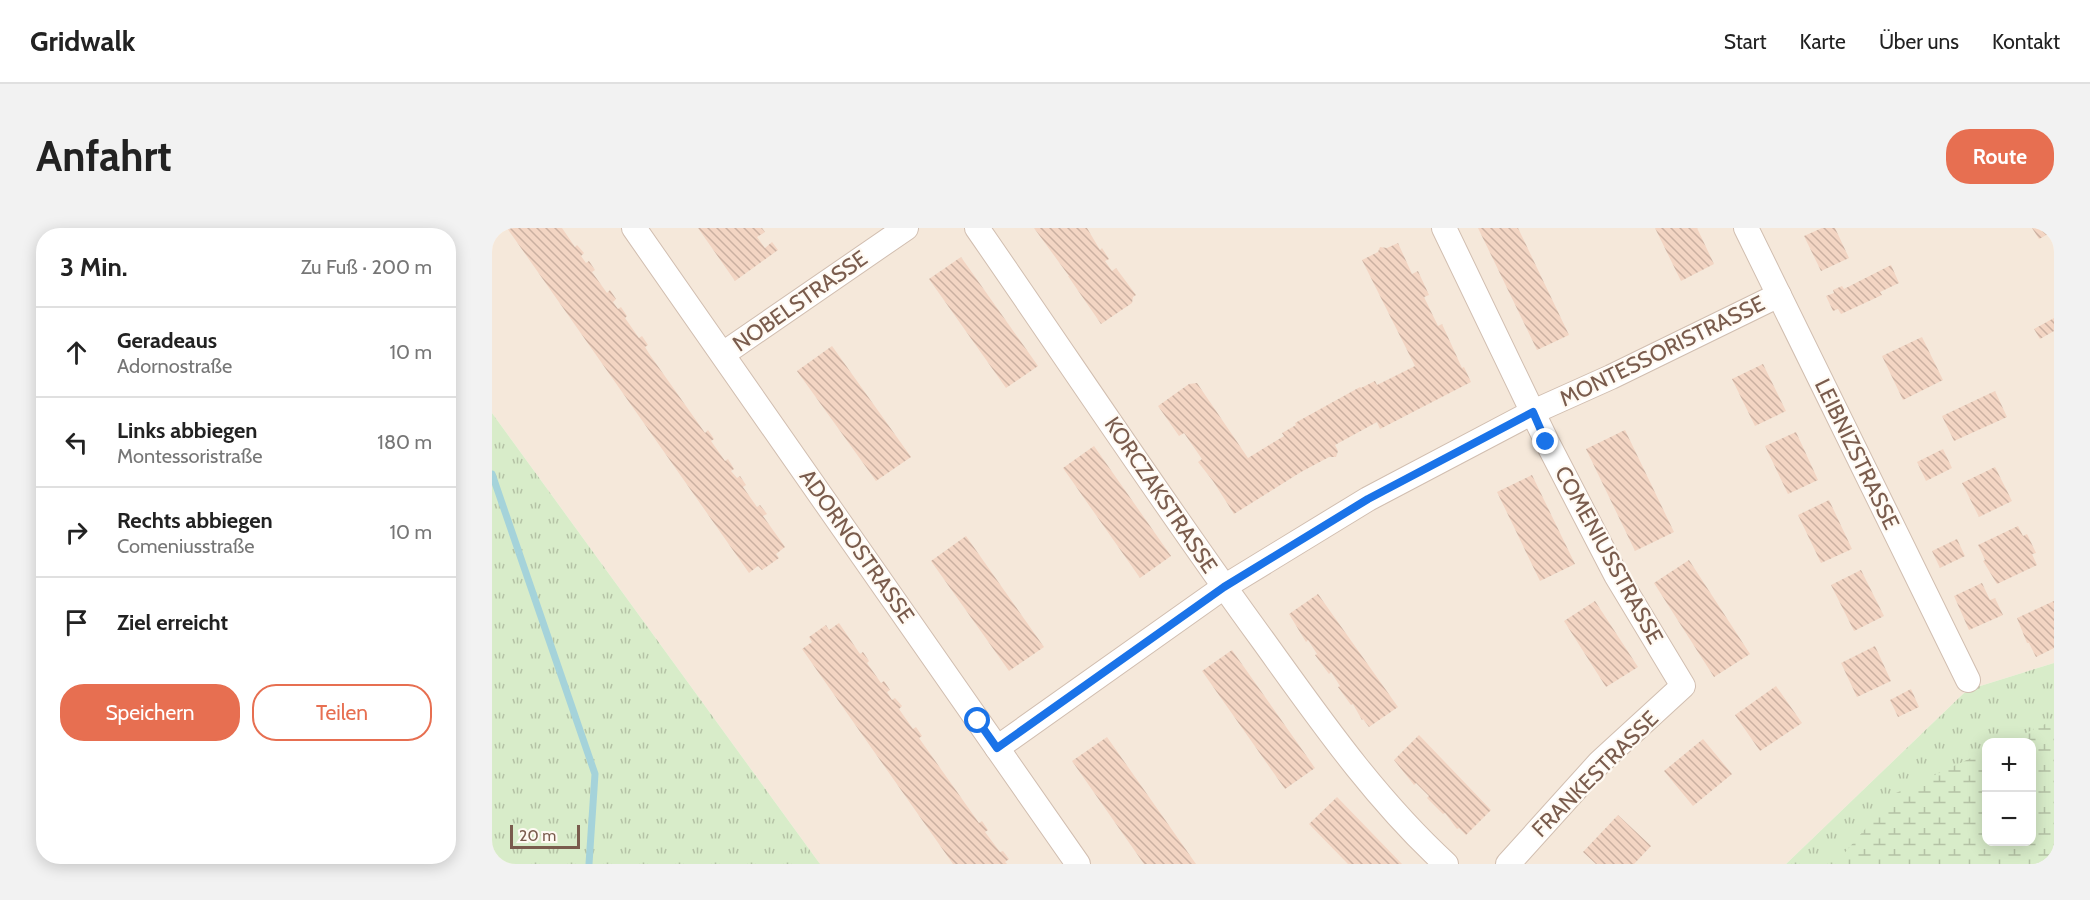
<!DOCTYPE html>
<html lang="de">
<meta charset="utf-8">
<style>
:root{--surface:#fff;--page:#f2f2f2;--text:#222;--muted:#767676;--line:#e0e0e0;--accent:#e76f51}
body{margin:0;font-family:Cabin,sans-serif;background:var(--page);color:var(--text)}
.controls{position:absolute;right:18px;bottom:18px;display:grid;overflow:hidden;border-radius:12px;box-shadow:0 3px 15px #0003}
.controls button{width:54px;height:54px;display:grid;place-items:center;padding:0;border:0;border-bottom:2px solid var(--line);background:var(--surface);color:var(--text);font:30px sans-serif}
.scale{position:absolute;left:18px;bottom:15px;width:70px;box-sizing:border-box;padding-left:6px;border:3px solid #7a5c4d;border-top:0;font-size:16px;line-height:21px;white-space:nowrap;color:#7a5c4d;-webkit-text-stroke:4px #fffaf3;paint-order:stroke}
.stop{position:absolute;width:18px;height:18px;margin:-14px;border:4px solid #1a73e8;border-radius:50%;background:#fff}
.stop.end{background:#1a73e8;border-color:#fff;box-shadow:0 2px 6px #0008}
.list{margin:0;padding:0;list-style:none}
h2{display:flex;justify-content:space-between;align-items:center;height:78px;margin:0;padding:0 24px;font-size:26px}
h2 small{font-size:20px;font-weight:400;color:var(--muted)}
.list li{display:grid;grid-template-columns:39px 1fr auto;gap:18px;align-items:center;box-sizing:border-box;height:90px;padding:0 24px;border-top:2px solid var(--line)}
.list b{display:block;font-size:22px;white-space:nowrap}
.list p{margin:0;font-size:20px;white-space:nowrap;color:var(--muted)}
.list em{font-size:20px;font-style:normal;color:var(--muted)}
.actions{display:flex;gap:12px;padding:18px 24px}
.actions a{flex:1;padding:14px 0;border:2px solid var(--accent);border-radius:24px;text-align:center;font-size:21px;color:var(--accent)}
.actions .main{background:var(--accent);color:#fff}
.icon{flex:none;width:33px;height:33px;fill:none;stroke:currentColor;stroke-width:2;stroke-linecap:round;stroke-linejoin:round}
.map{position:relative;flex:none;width:1562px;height:636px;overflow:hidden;border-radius:24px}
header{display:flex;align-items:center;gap:36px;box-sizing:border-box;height:84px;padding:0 30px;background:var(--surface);border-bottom:2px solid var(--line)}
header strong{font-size:28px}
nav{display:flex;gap:33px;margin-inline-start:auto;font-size:21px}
.intro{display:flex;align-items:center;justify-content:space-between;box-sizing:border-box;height:144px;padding:0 36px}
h1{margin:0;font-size:42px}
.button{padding:15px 27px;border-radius:24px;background:var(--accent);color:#fff;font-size:21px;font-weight:700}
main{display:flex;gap:36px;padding:0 36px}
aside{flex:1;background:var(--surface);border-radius:24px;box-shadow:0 3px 15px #0003}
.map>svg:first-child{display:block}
.residential{fill:#f5e8da}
.grass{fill:url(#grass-tufts);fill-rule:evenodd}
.wetland{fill:url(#wetland-marsh)}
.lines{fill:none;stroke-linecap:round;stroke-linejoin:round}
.stream{stroke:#a5d3da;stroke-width:7}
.building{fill:url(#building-back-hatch)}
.minor-casing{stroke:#d1beb0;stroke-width:26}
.minor{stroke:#fff;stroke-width:24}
.route{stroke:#1a73e8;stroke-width:8}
.labels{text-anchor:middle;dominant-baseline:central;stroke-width:4.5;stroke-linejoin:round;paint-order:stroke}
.street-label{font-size:22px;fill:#7a5c4d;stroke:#fffaf3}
</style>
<header>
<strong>Gridwalk</strong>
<nav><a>Start</a><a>Karte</a><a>Über uns</a><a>Kontakt</a></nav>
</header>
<div class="intro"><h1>Anfahrt</h1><a class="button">Route</a></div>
<main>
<aside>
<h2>3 Min.<small>Zu Fuß · 200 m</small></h2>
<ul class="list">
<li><svg class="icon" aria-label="ahead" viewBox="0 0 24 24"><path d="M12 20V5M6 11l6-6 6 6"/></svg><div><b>Geradeaus</b><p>Adornostraße</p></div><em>10 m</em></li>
<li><svg class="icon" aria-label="left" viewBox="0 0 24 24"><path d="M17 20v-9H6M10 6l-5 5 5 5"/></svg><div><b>Links abbiegen</b><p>Montessoristraße</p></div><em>180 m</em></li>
<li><svg class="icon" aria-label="right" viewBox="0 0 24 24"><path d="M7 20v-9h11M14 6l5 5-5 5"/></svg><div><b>Rechts abbiegen</b><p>Comeniusstraße</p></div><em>10 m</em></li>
<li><svg class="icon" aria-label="arrive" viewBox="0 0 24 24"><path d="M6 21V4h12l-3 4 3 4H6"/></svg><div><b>Ziel erreicht</b></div></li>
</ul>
<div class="actions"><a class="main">Speichern</a><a>Teilen</a></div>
</aside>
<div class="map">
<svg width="1562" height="636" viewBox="0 0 1562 636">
<defs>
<pattern id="grass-tufts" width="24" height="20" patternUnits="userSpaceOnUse" patternTransform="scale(1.5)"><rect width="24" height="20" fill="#d8ecc9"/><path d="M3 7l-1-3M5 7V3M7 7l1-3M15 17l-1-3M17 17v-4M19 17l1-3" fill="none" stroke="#b4c2a5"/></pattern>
<pattern id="wetland-marsh" width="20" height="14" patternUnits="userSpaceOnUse" patternTransform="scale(1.5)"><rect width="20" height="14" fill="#d8ecc9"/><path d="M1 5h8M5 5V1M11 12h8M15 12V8" fill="none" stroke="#b4c2a5"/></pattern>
<pattern id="building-back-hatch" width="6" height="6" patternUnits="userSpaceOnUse" patternTransform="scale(1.5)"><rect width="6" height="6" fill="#f3d5c3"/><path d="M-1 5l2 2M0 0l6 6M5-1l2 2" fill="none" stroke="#cab0a1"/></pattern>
</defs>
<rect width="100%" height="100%" fill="#fdf6ec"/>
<g class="residential">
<polygon points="0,0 1250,0 1472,465 1294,636 328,636 0,185"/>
<polygon points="1261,0 1562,0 1562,435 1485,459"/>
</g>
<g class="grass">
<polygon points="0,185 328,636 0,636"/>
<path d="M1562,435V636H1294L1472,465L1485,459ZM1494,514H1540V614H1494Z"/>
</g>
<polygon class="wetland" points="1562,492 1562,636 1343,636 1404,565 1494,523 1494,614 1540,614 1540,514 1514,514"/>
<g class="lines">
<polyline class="stream" points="0,246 103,546 97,636"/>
</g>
<g class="building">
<polygon points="15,0 70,0 83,19 85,17 92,25 89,28 94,35 97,33 103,42 100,44 115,65 118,62 124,71 121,74 126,81 129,79 135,88 133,90 147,110 150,108 156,117 153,119 158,127 213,205 216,202 222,211 219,213 233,233 236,231 242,241 239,243 245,250 248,248 254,257 251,259 265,279 268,277 275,286 271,288 293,319 284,326 287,330 270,342 266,338 257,345"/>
<polygon points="206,0 270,0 273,4 265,9 273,20 280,14 286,22 243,53"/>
<polygon points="542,0 595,0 608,22 610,20 617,31 613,33 620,43 624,40 644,67 641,69 640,75 609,96 576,48 577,48"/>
<polygon points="986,0 1026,0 1077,107 1045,122"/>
<polygon points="1163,0 1205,0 1222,36 1189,53"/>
<polygon points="1330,0 1343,0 1357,30 1329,43 1312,8"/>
<polygon points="1540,0 1562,0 1562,3 1547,11"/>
<polygon points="906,15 920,46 926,43 937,67 932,69 946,98 950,96 970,140 972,139 979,154 888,201 885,194 843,217 846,223 844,229 837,229 809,244 742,286 721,253 706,234 710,231 692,205 687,208 666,178 697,156 705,155 756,230 792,208 790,205 804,197 803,195 868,159 869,160 883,153 885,157 923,138 870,32 886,24 888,19 895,20"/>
<polygon points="469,29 546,138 514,160 437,51"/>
<polygon points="1399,37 1407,55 1388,64 1390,67 1349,86 1346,81 1341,83 1334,68 1342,65 1341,62 1350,58 1352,61"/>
<polygon points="1562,90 1562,103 1548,111 1542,101"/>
<polygon points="1430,109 1451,152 1411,172 1390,128"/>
<polygon points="340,118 419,229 384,253 305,143"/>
<polygon points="1271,136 1294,183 1263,198 1240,151"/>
<polygon points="1503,163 1515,189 1462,213 1450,188"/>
<polygon points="1133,202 1182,304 1143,323 1094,221"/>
<polygon points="1304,204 1326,252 1296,266 1273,218"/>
<polygon points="602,218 679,328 648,350 571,240"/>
<polygon points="1451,221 1460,240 1434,253 1425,234"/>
<polygon points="1503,239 1520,273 1487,289 1470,255"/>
<polygon points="1040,247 1083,336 1048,353 1005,264"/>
<polygon points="1337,272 1360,321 1329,335 1306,287"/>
<polygon points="1526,298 1531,308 1535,306 1544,325 1540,326 1545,337 1505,356 1491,333 1493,332 1486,317"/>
<polygon points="474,308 552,419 517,443 439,333"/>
<polygon points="1465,311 1473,328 1448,340 1440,323"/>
<polygon points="1197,332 1258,426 1222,449 1162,355"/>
<polygon points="1369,342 1392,388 1362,403 1339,357"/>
<polygon points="1490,355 1498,372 1503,370 1511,387 1477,402 1462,368"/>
<polygon points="826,366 906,479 877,499 871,491 870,492 861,476 859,477 846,459 848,458 839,444 837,446 823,427 825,426 816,412 814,414 797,386"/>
<polygon points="1103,373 1146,439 1114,459 1072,393"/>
<polygon points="1562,373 1562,420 1544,429 1537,415 1535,415 1525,390"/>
<polygon points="347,395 368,426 371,424 377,433 375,435 389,455 392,453 398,462 395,464 400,472 403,470 410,478 407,481 421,501 424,499 430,508 427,510 487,595 490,593 496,602 493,604 508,624 511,623 517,631 513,634 515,636 461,636 310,421 320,414 317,409 334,397 337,402"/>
<polygon points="1383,418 1399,453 1365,469 1349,435"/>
<polygon points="740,422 823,540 793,561 710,443"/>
<polygon points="1284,458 1310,495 1268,523 1243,487"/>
<polygon points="1419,461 1427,479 1406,489 1398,472"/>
<polygon points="927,507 999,582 974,607 967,600 965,601 953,585 951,586 935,570 937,568 924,555 922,557 902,532"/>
<polygon points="615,509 704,636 652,636 580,533"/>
<polygon points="1211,511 1240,546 1201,578 1172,543"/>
<polygon points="845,569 910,636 856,636 817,596"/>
<polygon points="1126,587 1159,618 1142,636 1104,636 1091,624"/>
</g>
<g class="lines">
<defs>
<g id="minor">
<polyline points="142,0 586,636"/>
<path d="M485,0C580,137 672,277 770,411C827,490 882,570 954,636"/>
<polyline points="952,0 1055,214 1124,347 1191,458 1108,534 1016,636"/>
<polyline points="1254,0 1476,452"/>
<polyline points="231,126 414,0"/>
<polyline points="505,520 732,359 876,271 1041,184 1119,149 1287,67"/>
</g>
</defs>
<use href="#minor" class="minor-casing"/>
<use href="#minor" class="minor"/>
</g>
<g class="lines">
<polyline class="route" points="486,493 505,520 732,359 876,271 1041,184 1054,214"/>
</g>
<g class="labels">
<g class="street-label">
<text transform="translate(308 73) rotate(-35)">NOBELSTRASSE</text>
<text transform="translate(1170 123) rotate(-26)">MONTESSORISTRASSE</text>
<text transform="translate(1365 226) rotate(64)">LEIBNIZSTRASSE</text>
<text transform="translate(669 267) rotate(56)">KORCZAKSTRASSE</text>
<text transform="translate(365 318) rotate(55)">ADORNOSTRASSE</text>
<text transform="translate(1117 327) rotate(61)">COMENIUSSTRASSE</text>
<text transform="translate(1103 546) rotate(-45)">FRANKESTRASSE</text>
</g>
</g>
</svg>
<div class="controls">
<button>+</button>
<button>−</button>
</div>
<div class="scale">20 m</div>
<div class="stop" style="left:486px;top:493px"></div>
<div class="stop end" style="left:1054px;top:214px"></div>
</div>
</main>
